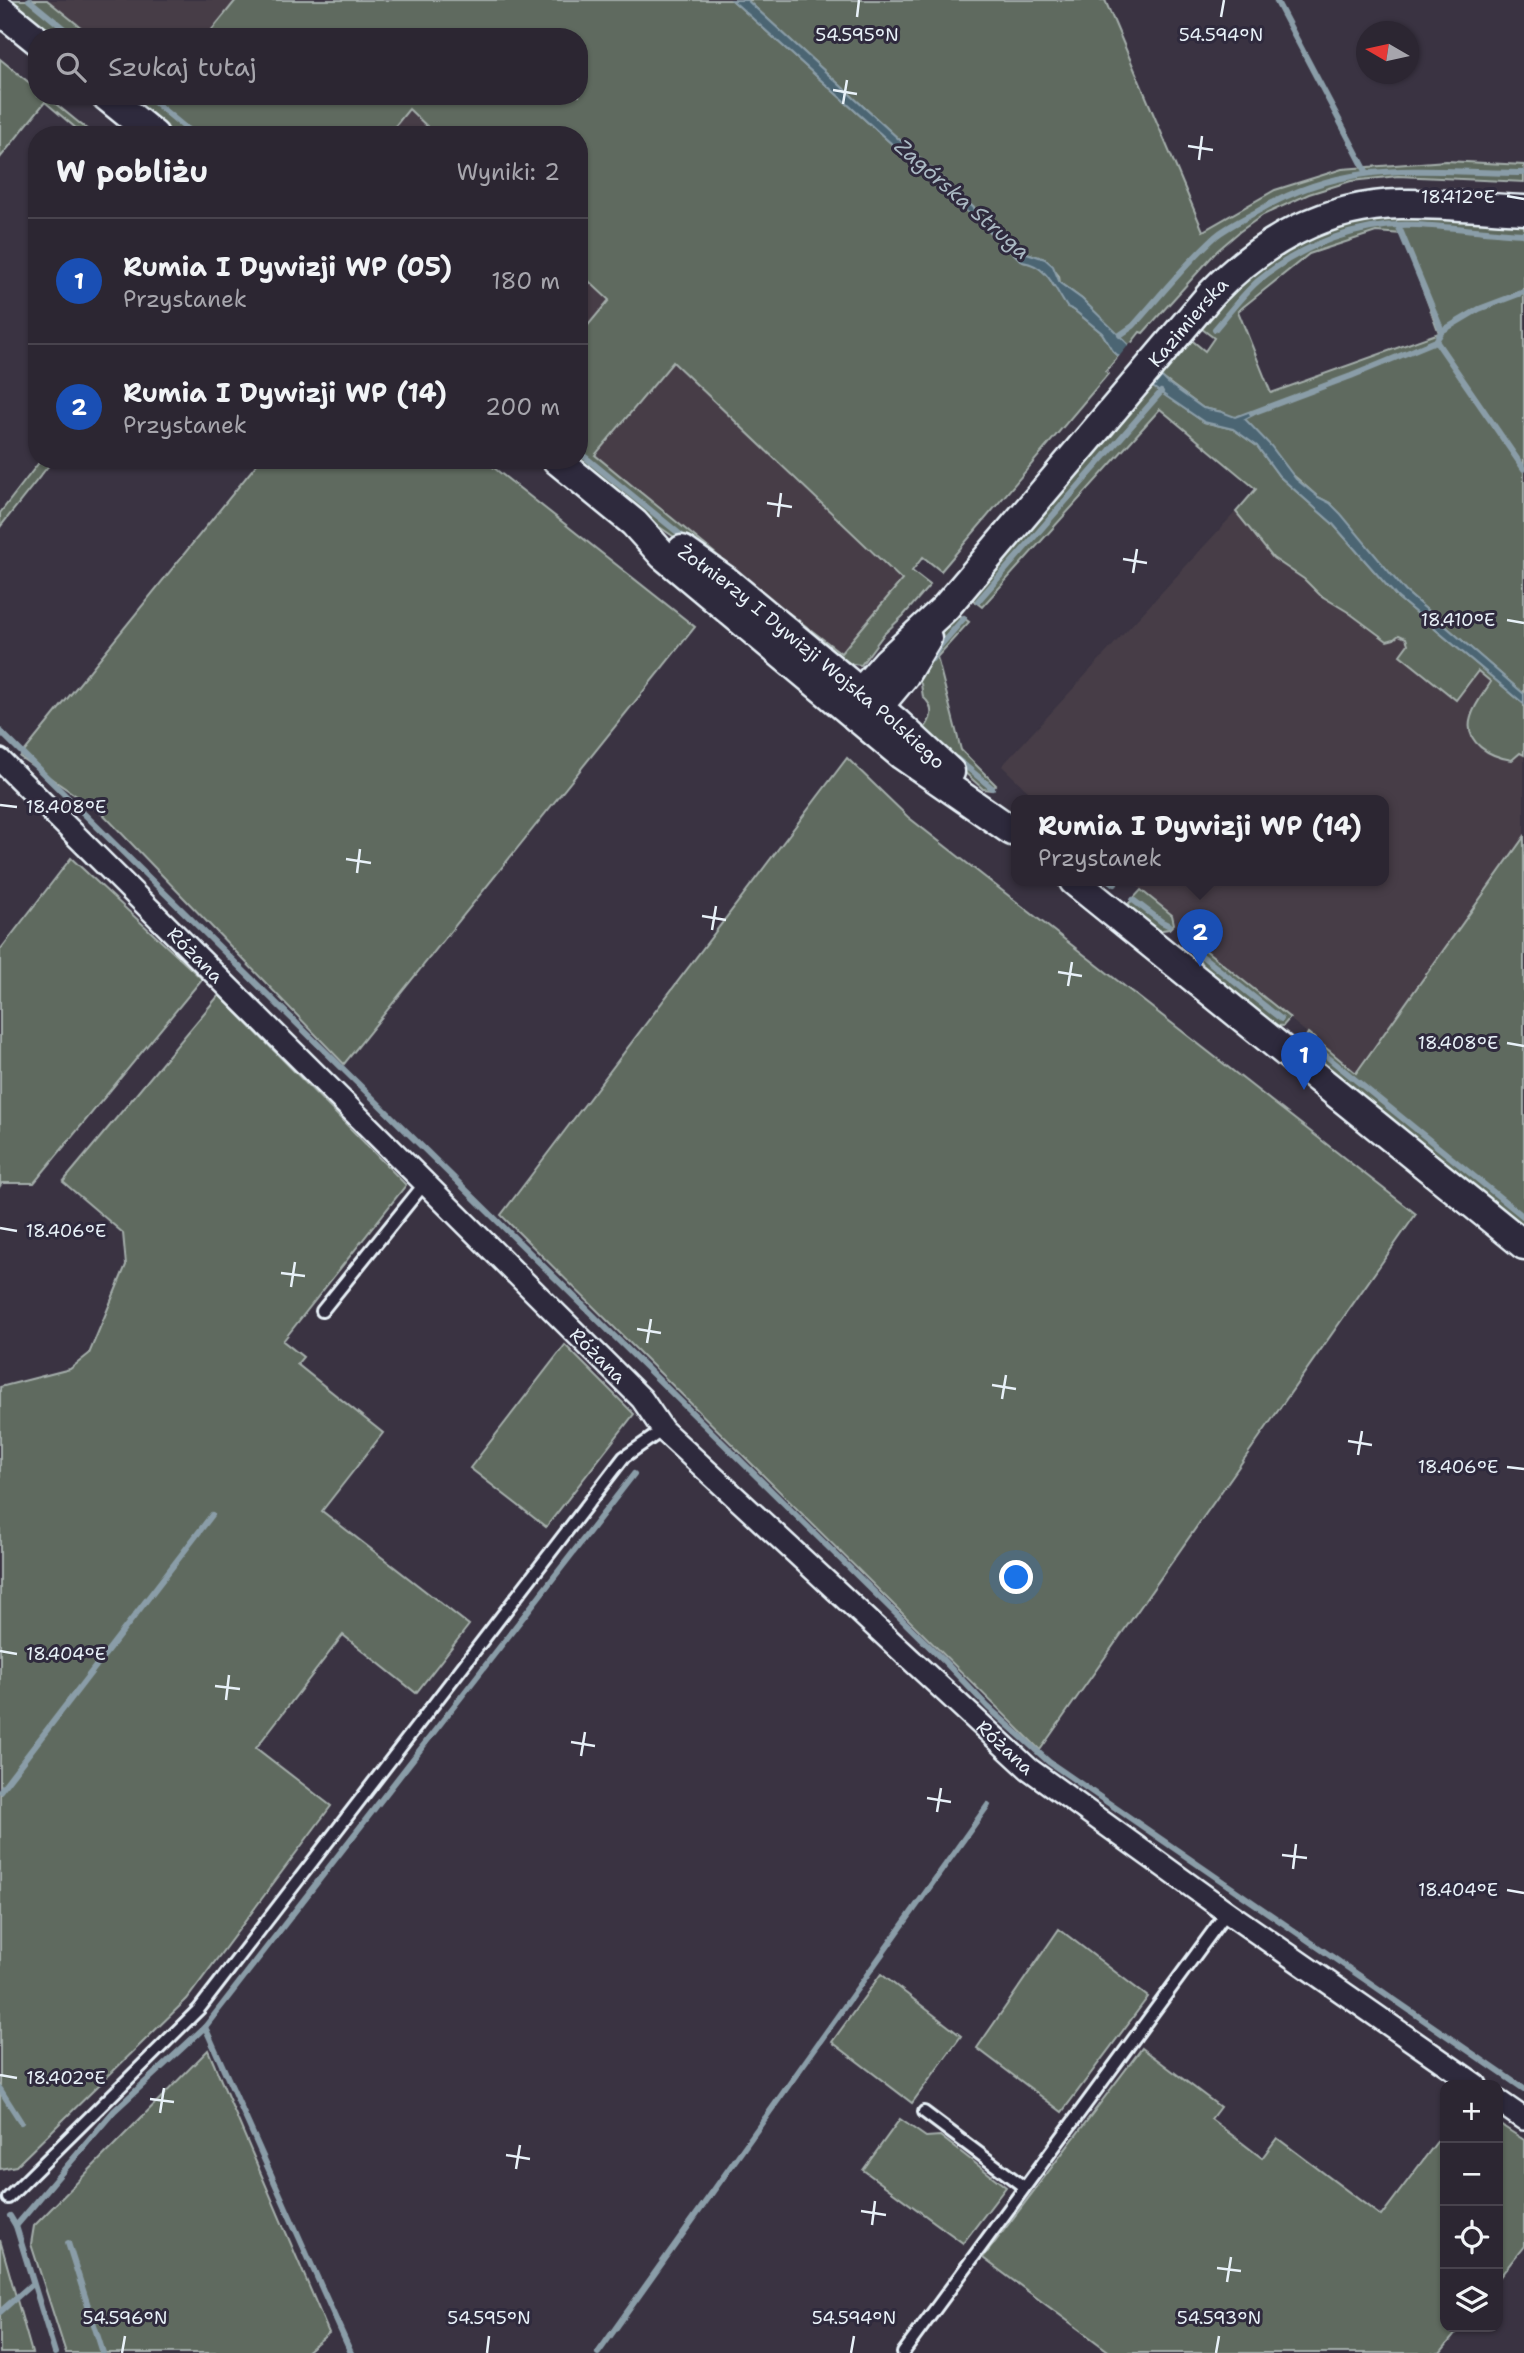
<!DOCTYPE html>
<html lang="pl">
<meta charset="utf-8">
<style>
:root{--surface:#2c2632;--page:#342e3a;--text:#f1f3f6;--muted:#a6a5ac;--line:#48434d;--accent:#8abfa5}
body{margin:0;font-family:"Shantell Sans",sans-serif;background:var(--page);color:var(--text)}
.controls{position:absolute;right:21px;bottom:21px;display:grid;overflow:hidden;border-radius:14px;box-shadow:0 2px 5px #0004}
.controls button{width:63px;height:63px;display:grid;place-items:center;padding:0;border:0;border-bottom:2px solid var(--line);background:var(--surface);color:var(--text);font:35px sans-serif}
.compass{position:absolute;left:1356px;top:21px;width:63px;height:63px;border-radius:50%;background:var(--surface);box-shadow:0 2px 5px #0004;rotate:279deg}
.you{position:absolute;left:1017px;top:1578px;width:24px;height:24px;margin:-18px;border:5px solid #fff;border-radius:50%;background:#1a73e8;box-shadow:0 0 0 10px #1a73e833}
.badge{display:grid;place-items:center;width:46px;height:46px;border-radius:50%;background:var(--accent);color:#fff;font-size:23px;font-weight:700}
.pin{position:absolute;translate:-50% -58px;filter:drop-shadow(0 2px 4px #0008)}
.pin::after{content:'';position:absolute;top:37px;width:24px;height:21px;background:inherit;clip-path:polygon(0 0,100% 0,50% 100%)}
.popup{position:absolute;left:1011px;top:795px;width:378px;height:91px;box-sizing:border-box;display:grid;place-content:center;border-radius:14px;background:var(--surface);filter:drop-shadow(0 2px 5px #0005);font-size:23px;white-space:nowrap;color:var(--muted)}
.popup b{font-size:26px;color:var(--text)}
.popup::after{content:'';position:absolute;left:50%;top:100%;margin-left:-14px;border:14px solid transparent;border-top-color:var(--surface)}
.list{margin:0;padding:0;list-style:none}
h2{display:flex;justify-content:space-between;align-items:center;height:91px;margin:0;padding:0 28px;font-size:30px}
h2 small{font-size:23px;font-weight:400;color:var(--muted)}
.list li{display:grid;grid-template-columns:46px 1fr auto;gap:21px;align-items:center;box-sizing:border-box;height:126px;padding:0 28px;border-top:2px solid var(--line)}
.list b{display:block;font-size:26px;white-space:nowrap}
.list p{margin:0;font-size:23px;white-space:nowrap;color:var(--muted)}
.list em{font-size:23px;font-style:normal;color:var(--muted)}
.icon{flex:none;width:38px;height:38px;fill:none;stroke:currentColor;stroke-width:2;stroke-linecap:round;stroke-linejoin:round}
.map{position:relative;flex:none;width:1524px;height:2353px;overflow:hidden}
.search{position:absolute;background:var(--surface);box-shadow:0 2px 5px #0004;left:28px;top:28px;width:560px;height:77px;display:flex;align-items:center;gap:18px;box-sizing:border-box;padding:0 24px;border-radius:28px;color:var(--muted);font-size:26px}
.panel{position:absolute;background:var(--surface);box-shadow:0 2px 5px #0004;left:28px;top:126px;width:560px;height:343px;border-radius:28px}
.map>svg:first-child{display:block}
.built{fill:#473e47}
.green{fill:#5f6a5e;stroke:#a4aeab;stroke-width:2;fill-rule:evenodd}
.water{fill:#4c6573;stroke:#8a9da8;stroke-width:2}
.pier{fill:#3a3342}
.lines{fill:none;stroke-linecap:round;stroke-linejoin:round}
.stream{stroke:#8a9da8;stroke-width:6}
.lane-casing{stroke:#e8f1f8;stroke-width:16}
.street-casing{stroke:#e8f1f8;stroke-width:26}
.secondary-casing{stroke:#e8f1f8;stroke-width:33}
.lane{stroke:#2f2a3d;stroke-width:10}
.street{stroke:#2f2a3d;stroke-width:21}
.secondary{stroke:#2f2a3d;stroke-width:28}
.ticks{fill:none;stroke:#e8f1f8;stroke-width:2.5}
.labels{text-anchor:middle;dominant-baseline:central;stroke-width:6;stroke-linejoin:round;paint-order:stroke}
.street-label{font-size:19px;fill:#e8f1f8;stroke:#2f2a3d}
.water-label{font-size:21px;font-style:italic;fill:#aab9c3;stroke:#2f2a3d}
.ticks-label{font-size:18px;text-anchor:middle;fill:#e8f1f8;stroke:#2f2a3d;stroke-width:6;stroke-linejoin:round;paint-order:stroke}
</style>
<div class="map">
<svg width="1524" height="2353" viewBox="0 0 1524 2353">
<rect width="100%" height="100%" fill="#3a3342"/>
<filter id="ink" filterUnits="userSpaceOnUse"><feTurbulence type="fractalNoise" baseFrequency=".0143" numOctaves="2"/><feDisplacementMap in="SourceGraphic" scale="14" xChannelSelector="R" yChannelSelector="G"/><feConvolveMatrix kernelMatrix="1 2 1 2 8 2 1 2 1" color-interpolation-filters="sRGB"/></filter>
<g filter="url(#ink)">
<g class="built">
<polygon points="46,0 236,0 206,37 91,37"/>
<polygon points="409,109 436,135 388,135"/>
<polygon points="579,272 609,300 579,336"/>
<polygon points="672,362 902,580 840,654 704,546 594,455"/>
<polygon points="1266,479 1524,712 1524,837 1356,1073 1174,924 1172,915 1131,881 1384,881 1384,801 1038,801 1002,766"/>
</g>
<g class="green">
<polygon points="5,0 47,0 93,37 51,37"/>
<path d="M236,0H732L1023,262L1033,264L1048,274L1053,285L1074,310L1102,333L1113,351L1119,356L1106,371L1108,374L941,571L923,557L912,571L930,585L903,616L884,634L861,665C835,665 806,632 786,616L789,613L841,653L902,580L673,362L595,455L767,596L764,598L636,511L579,460V336L609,300L579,272V135H436L409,109L388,135H173L134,103V96H579V37H206Z"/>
<polygon points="747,0 1105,0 1203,231 1275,190 1342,169 1446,161 1524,165 1524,182 1398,176 1351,181 1309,194 1263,215 1239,232 1217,251 1143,333 1140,332 1129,346 1082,299 1060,283 1059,276 1045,259 1021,251"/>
<polygon points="0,59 37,89 37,96 46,96 94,135 84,135 45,102 0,158"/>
<path d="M1410,215L1524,221V694L1405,591L1330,503L1318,497L1222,412L1203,408L1160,376L1189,338L1205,351L1214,338L1202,329L1201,322L1239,283L1281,251L1349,222ZM1376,232L1402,234L1439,333L1271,393L1238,311L1309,254Z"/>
<path d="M1152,386L1204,422L1233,429L1257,446L1279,476L1332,523L1397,597L1524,704V755L1520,753L1512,760C1491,757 1463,743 1471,717C1474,705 1484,693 1491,682L1478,671L1456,700L1400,655L1408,644L1406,638L1399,635L1394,639L1387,641L1348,612L1320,595L1304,579L1273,558L1236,512L1256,489L1160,409L982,607L968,596L1138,399L1140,400Z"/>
<polygon points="41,460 53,460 0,527 0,513"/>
<polygon points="260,460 484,460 695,627 344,1064 104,815 20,757"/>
<path d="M956,612L969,622L937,657L961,750L996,785L991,790L983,789L921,733C931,721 937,709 923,697L921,684L915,676L937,635Z"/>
<polygon points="847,758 908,817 1416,1214 1040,1750 501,1215"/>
<polygon points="1524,837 1524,1232 1299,1049 1308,1033 1356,1073"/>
<polygon points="71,858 202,979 34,1183 2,1183 0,1186 0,950"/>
<polygon points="1141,890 1172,915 1174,924 1169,929 1156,931 1130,908 1129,903"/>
<polygon points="1199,945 1290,1018 1283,1026 1271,1025 1205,972 1198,956 1197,950"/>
<polygon points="219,995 406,1185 283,1341 303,1357 297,1364 383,1433 322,1511 469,1625 416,1693 343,1635 256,1748 331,1806 187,1999 16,2166 0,2169 0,1387 70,1369 89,1354 126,1265 123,1233 63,1182"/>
<polygon points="565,1345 634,1414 546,1527 470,1468"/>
<polygon points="1059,1929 1148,1997 1062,2112 977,2048"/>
<polygon points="881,1974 961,2036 912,2103 832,2042"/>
<polygon points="1142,2048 1220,2107 1211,2119 1262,2158 1277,2138 1381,2216 1445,2131 1445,2327 1461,2327 1440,2353 1111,2353 983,2258"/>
<polygon points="208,2050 329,2333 305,2353 66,2353 31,2244 34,2226"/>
<polygon points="900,2119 926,2137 940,2136 1006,2187 963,2243 863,2170"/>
<polygon points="1498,2123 1524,2140 1524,2246 1498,2279"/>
<polygon points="0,2240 32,2353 0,2353"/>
</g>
<path class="water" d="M732,0H747L1021,251L1045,259L1053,266L1060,283L1082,299L1168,383L1203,408L1222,412L1235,417L1251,411L1253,415L1245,419L1271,446L1296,479L1318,497L1330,503L1341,514L1405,591L1524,694V704L1397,597L1332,523L1279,476L1257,446L1233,429L1204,422L1154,388L1113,351L1102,333L1074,310L1067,307C1054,288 1048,266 1023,262Z"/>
<polygon class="pier" points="1131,342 1163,373 1150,389 1117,359"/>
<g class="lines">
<g class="stream">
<polyline points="29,0 74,37"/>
<polyline points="1276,0 1367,173"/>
<polyline points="147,96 194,135"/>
<polyline points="1398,225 1442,331 1479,309 1524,292"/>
<path d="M1215,329C1229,313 1242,295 1258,281C1301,245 1360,222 1417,225C1452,227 1488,232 1524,234"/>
<path d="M1120,335L1133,326C1160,296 1186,263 1216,236C1228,226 1244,219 1258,211C1349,157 1424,173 1524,173"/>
<polyline points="1436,341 1524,469"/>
<polyline points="1252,413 1351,376 1436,341 1442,331"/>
<polyline points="579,452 687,540"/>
<polyline points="978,601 1161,392"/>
<polyline points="932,659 939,647 964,618"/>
<polyline points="0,731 943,1660 988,1707 1049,1762 1524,2089"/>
<polyline points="957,759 992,788"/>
<polyline points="1015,805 1016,806"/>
<polyline points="1111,881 1115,884"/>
<polyline points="1133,900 1162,922 1168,925"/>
<polyline points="1202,956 1281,1019"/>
<polyline points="1309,1042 1524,1217"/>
<polyline points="0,1791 212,1515"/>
<polyline points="205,2027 351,2353"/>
<polyline points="0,2089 21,2122"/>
<polyline points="10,2216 16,2226 55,2353"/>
<polyline points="16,2226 114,2111 205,2027 634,1474"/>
<polyline points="68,2243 103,2353"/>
<polyline points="0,2312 33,2283"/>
<polyline points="598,2353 988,1805"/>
</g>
<defs>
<g id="lane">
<polyline points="322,1311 425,1183"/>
<polyline points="924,2112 1024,2187"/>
<polyline points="8,2198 199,2009 624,1457 663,1430"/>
<polyline points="903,2353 1227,1912"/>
</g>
<g id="street">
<path id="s1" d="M0,760L642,1399L663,1430L1029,1769L1227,1912L1476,2085"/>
<polyline points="1498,2101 1524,2119"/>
</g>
<g id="secondary">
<polyline points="0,10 37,40"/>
<polyline points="106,96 154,135"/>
<polyline points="557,460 634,523 663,555 902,755 1012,831"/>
<path id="s2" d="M682,550L725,580L897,723L950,772"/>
<polyline points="861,714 878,707 904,676 927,638"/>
<path id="s3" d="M856,717L860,693L887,662L945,608L1212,293C1262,241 1327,205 1401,204C1442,203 1483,208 1524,210"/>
<polyline points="1074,881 1524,1245"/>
</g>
</defs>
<use href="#lane" class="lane-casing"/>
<use href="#street" class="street-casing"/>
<use href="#secondary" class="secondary-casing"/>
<use href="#lane" class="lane"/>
<use href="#street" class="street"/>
<use href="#secondary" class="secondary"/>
</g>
</g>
<path class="ticks" d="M857,17L859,0M1221,17L1224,0M833,90L857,94M843,104L847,80M1188,146L1213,150M1199,160L1202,136M1507,196L1524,199M767,503L792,507M778,517L781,493M1123,559L1147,563M1133,573L1137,549M1507,620L1524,623M0,805L17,807M346,859L371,863M357,873L360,849M702,916L726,920M712,930L716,906M1058,972L1082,976M1068,986L1072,962M1507,1043L1524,1046M0,1228L17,1231M281,1273L305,1276M291,1287L295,1262M637,1329L661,1333M647,1343L651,1319M992,1385L1016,1389M1002,1399L1006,1375M1348,1441L1372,1445M1358,1455L1362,1431M1507,1467L1524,1469M0,1651L17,1654M215,1686L240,1689M226,1700L229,1675M571,1742L595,1746M581,1756L585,1732M927,1798L951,1802M937,1812L941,1788M1282,1855L1307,1858M1293,1869L1296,1844M1507,1890L1524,1893M0,2075L17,2078M150,2099L174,2102M160,2113L164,2088M506,2155L530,2159M516,2169L520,2145M861,2211L886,2215M872,2225L875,2201M1217,2268L1241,2271M1227,2282L1231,2257M122,2353L125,2336M487,2353L489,2336M851,2353L854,2336M1216,2353L1219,2336"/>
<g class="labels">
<g class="street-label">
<text stroke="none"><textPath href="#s3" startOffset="520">Kazimierska</textPath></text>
<text stroke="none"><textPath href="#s2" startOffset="168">Żołnierzy I Dywizji Wojska Polskiego</textPath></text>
<text stroke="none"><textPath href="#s1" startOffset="276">Różana</textPath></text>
<text stroke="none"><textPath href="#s1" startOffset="844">Różana</textPath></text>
<text stroke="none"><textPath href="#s1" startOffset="1410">Różana</textPath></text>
</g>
<g class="water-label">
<text transform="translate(962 199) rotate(41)">Zagórska Struga</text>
</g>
</g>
<g class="ticks-label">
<text x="857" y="41">54.595°N</text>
<text x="1221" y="41">54.594°N</text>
<text x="1458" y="203">18.412°E</text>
<text x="1458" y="626">18.410°E</text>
<text x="66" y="813">18.408°E</text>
<text x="1458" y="1049">18.408°E</text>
<text x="66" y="1237">18.406°E</text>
<text x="1458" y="1473">18.406°E</text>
<text x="66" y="1660">18.404°E</text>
<text x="1458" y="1896">18.404°E</text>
<text x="66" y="2084">18.402°E</text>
<text x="125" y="2324">54.596°N</text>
<text x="489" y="2324">54.595°N</text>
<text x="854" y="2324">54.594°N</text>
<text x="1219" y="2324">54.593°N</text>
</g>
</svg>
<div class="controls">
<button>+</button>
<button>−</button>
<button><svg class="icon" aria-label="locate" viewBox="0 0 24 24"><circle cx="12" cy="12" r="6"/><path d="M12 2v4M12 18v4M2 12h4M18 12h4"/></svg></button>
<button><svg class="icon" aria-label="layers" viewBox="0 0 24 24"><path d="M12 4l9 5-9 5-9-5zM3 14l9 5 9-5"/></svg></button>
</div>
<svg class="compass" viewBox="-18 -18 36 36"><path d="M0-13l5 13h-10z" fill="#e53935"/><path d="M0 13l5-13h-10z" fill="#a6a5ac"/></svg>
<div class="you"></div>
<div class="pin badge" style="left:1304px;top:1090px;background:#1a4fb4">1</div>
<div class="pin badge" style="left:1200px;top:967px;background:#1a4fb4">2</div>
<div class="popup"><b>Rumia I Dywizji WP (14)</b>Przystanek</div>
<div class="search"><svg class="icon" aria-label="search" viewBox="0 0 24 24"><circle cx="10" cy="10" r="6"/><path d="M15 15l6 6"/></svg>Szukaj tutaj</div>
<section class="panel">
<h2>W pobliżu<small>Wyniki: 2</small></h2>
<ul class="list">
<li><span class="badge" style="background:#1a4fb4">1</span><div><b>Rumia I Dywizji WP (05)</b><p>Przystanek</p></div><em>180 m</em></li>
<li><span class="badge" style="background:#1a4fb4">2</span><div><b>Rumia I Dywizji WP (14)</b><p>Przystanek</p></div><em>200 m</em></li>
</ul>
</section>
</div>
